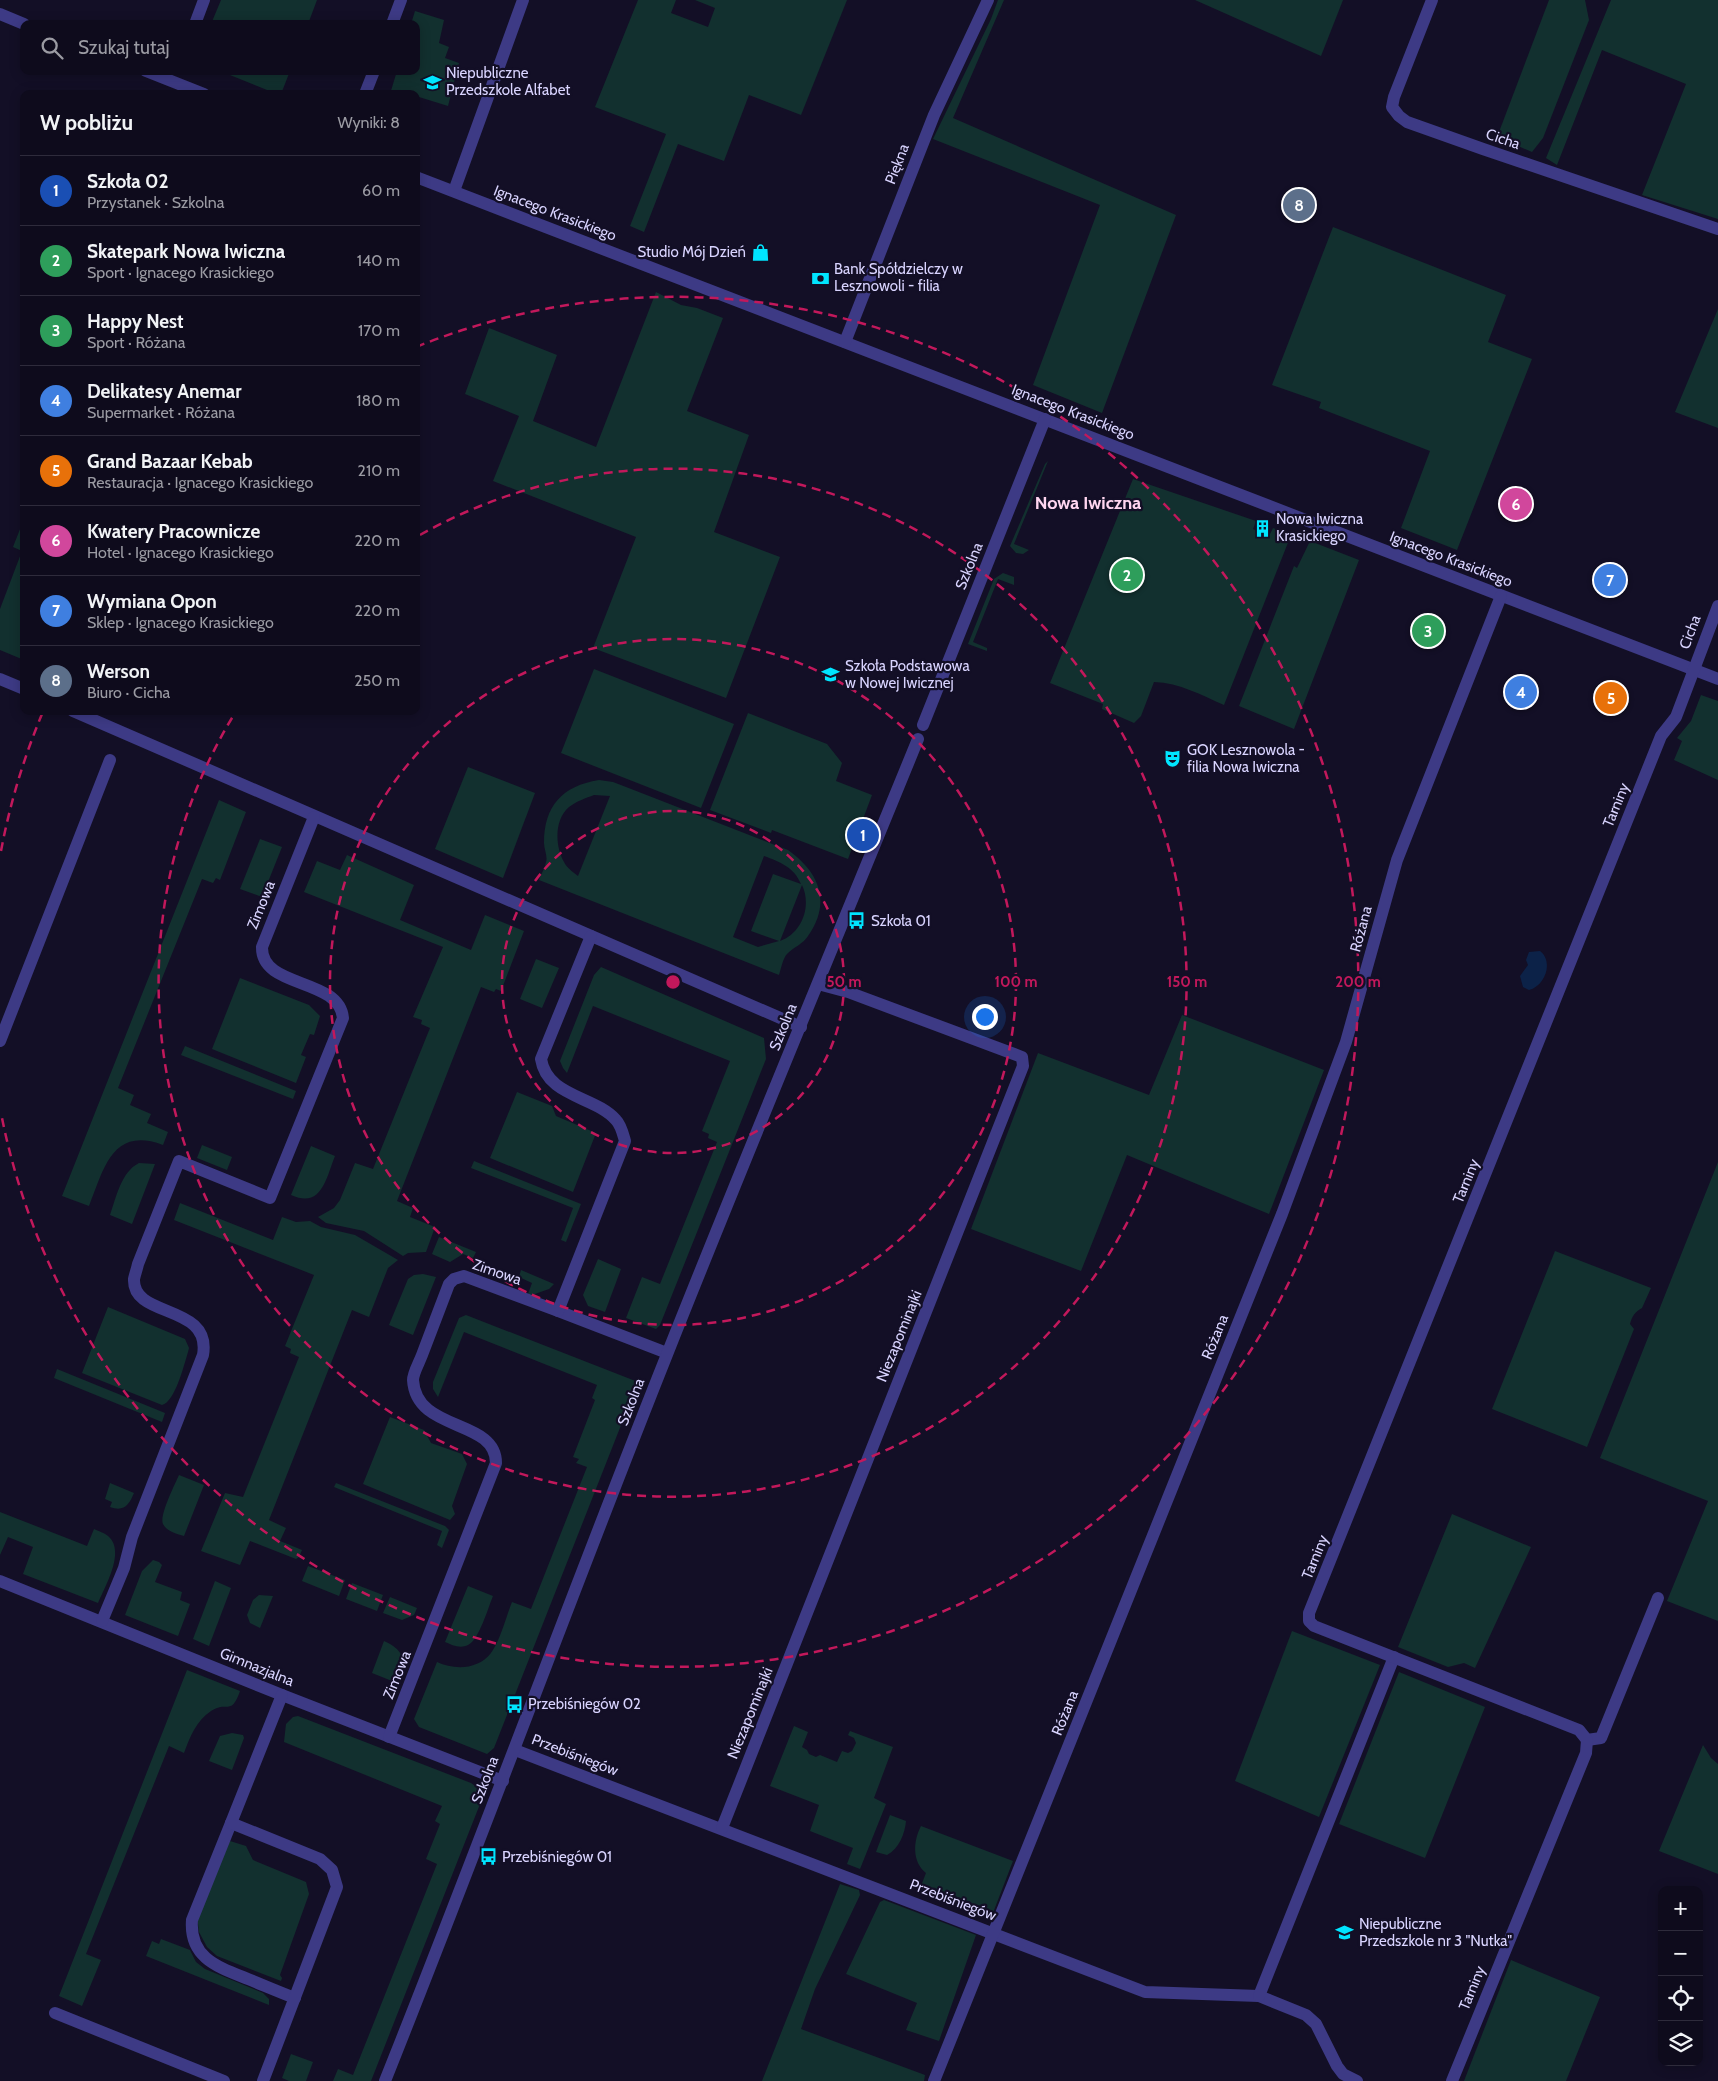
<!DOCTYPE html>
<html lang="pl">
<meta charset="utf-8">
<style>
:root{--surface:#0e0b1c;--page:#171425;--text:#f1f3f6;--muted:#9b9ba3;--line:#2e2b3b;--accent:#8c9099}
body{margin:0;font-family:Cabin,sans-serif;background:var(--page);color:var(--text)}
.controls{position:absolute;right:15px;bottom:15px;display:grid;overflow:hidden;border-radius:10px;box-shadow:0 2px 12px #0003}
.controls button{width:45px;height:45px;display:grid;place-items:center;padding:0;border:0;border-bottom:1px solid var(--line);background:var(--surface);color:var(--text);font:25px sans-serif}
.you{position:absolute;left:984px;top:1016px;width:18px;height:18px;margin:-12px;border:4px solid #fff;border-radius:50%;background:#1a73e8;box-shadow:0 0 0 8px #1a73e833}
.badge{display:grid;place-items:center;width:32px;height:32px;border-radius:50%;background:var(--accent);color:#fff;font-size:16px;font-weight:700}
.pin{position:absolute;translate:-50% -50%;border:2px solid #fff;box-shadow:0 1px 5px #0006}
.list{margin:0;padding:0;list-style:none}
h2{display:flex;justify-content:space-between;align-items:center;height:65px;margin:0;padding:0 20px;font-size:21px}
h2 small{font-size:16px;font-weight:400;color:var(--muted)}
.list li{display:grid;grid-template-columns:32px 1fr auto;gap:15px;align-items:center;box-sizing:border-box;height:70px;padding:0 20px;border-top:1px solid var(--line)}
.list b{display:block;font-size:19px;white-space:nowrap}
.list p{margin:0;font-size:16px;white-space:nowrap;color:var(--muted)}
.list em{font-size:16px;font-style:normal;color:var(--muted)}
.icon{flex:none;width:28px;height:28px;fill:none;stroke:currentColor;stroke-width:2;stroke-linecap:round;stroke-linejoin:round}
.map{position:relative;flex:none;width:1718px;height:2081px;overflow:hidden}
.search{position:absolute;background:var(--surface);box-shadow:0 2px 12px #0003;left:20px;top:20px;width:400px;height:55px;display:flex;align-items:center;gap:12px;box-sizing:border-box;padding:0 18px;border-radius:10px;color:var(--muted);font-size:19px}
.panel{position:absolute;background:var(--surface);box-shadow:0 2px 12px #0003;left:20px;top:90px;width:400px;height:625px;border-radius:10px}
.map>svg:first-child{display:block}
.green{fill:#12302f;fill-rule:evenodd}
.water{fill:#0c2248}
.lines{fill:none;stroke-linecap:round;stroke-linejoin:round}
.minor{stroke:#3d3a85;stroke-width:12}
.ring{fill:none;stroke:#c2185b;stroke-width:2.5;stroke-dasharray:9 6}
.labels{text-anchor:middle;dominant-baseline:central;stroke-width:4.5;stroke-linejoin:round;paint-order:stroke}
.poi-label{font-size:15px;fill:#d9d4ff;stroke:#130f26;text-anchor:start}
.street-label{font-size:15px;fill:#d9d4ff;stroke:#130f26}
.quarter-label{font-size:18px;font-weight:bold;fill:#ffd6f0;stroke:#130f26}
.centre{fill:#c2185b;stroke:#130f26;stroke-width:2.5}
.ring-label{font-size:15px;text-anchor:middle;font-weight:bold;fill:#c2185b;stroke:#130f26;stroke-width:4.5;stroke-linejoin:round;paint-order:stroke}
</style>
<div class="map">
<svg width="1718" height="2081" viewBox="0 0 1718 2081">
<rect width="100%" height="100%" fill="#130f26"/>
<g class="green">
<polygon points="221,0 317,0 308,24 211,24"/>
<polygon points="638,0 676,0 671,13 708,27 715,8 695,0 847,0 801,115 749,95 724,161 678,144 644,232 630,226 666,134 595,107"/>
<polygon points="998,0 1004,0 953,118 1176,215 1102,413 1033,385 1100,205 933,139 991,19"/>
<polygon points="1195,0 1343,0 1321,56"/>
<polygon points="1549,0 1585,0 1589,20 1543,138 1532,152 1502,139 1499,132"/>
<polygon points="1611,0 1718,0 1718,219 1642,195 1686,84 1602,50 1557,165 1546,158"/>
<polygon points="415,11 444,20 439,43 449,47 445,58 459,63 448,106 419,97 416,109 416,94 390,94 397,71 416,71 416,24 411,24"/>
<polygon points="220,71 290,71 281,94 277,94"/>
<polygon points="1333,227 1506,295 1488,342 1532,359 1457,550 1401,528 1430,451 1319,408 1321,402 1272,385"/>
<polygon points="656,292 681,305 697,308 723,318 687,411 749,435 714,532 780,557 726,698 593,648 636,537 493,481 519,416 465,394 489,328 557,355 533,421 596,447"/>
<polygon points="1718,309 1718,428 1675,412"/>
<polygon points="1048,461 1014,544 1029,550 1023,554 1016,553 1010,546 1045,464"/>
<path d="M1133,479L1256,521L1253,529L1269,536L1273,528L1291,535L1224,705C1201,695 1180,683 1154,682L1141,716L1134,723L1102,709L1103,704L1050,683Z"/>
<polygon points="24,519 24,660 0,650 0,609 22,551 13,547"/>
<polygon points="1310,541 1359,560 1294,729 1239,706 1294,566 1297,568"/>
<polygon points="1003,573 1014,577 1014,585 998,579 973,642 987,648 987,651 968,644 994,579"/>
<polygon points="594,669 734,724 701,808 561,753"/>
<polygon points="1701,695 1718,701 1718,780 1674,760 1682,741 1677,738 1691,721"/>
<polygon points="748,713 827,744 842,763 836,781 872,795 848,859 772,830 771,833 710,810"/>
<polygon points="468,767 535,793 503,878 435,849"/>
<path d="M599,780L613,782L626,787L788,850C819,872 832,902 808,936C803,944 794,947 787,954C783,958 781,969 779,975L539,880C541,874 545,868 546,862C548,857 544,849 544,843C544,806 562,786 599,780ZM594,795L610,796L578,876C573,872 567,868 564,862C555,846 554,820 569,807C577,801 586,798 594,795ZM764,856C780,862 794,867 801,884L773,874L751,931L779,941L758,947L733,937ZM802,885C812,906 802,933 780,941Z"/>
<path d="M219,800L246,812L220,880L216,878L213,883L202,879L118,1088L134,1095L130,1105L151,1114L147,1123L168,1132L163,1145C112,1126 104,1169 89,1206L62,1196Z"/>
<polygon points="260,839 282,847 262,897 240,889"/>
<polygon points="347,855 414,885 400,920 471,950 485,915 524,931 501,991 496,989 494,992 481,987 397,1201 413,1208 410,1217 435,1227 426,1252 408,1253 403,1256 364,1231 326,1223 318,1217 334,1208 340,1200 355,1163 373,1169 430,1028 421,1024 422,1020 413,1017 443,947 304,892 317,861 340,870"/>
<polygon points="536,959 559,968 542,1008 520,999"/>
<polygon points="601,967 764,1038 766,1059 660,1325 656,1329 626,1318 642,1277 660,1284 717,1142 708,1138 709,1134 702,1131 730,1061 593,1006 567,1073 563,1068 560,1061 594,975"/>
<polygon points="240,978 309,1005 320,1016 314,1035 310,1034 301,1055 306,1057 296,1083 212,1049"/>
<polygon points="1182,1015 1324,1070 1269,1214 1127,1155 1081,1271 971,1229 1038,1053 1149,1095"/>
<polygon points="185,1046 296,1091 293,1099 181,1055"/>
<polygon points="517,1092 552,1106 556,1116 596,1133 573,1192 490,1158"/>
<polygon points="202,1145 232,1157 227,1170 197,1158"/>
<path d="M311,1146L335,1156C326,1178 322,1209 291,1195Z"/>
<polygon points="474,1161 581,1204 566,1242 561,1240 573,1208 471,1168"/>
<polygon points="1718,1162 1718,1621 1667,1601 1708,1501 1600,1458"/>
<path d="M139,1163L155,1164L132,1224L110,1215C116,1198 121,1172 139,1163Z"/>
<polygon points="180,1203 273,1240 282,1217 296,1222 310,1221 321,1227 355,1235 398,1260 388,1268 369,1317 352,1310 269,1520 286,1528 280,1541 302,1550 299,1557 296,1559 250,1541 240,1565 201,1551 225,1493 243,1497 299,1357 290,1353 291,1349 285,1346 314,1275 174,1220"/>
<polygon points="439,1237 476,1252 473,1258 463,1254 450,1262 432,1254"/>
<path d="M1555,1251L1651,1288L1642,1308C1635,1312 1632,1316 1630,1324L1634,1329L1587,1447L1492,1409Z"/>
<polygon points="598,1259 621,1269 605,1312 588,1306 583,1295"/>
<polygon points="521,1270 554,1284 549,1289 532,1295 528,1294 532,1283 519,1277"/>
<polygon points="423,1274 436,1277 413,1335 389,1325 408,1279 414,1275"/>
<path d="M108,1307L185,1339L189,1348L188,1352C184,1365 175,1402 162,1405L82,1373Z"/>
<path d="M466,1315L638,1382L494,1748L487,1754L419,1727L414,1719L437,1662C454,1670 478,1670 491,1653C500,1641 506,1617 512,1602L531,1609L587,1467L576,1463L579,1459L573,1457L595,1400L592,1398L597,1385L464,1332L438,1397L433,1389V1382L459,1318Z"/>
<polygon points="57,1369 165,1413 162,1422 54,1378"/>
<polygon points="390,1417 424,1430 431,1443 462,1454 467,1464 452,1506 455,1514 450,1520 363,1484"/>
<path d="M179,1475L204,1485L184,1536C178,1534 167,1532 163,1524C159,1516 175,1484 179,1475Z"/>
<path d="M110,1483L134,1493C129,1505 124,1512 110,1507L112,1502L105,1499Z"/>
<polygon points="336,1483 445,1526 449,1530 442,1548 437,1545 442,1531 334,1487"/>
<path d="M0,1512L87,1546L94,1529C98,1531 105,1533 108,1536C126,1551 105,1586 98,1603L23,1574L33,1547L8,1537L0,1555Z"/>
<polygon points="1452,1514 1531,1547 1475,1668 1464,1663 1448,1667 1398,1647"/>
<polygon points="153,1560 159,1562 162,1565 155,1582 182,1592 180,1600 190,1604 178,1636 125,1615 142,1571"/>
<polygon points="308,1566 345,1580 339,1596 302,1581"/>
<polygon points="215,1581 231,1588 209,1646 193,1639"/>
<polygon points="352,1583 383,1595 377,1611 346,1599"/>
<path d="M468,1586L493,1596C488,1608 479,1640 468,1645C460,1649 452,1645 445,1642Z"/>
<polygon points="259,1595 273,1596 260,1628 250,1623 247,1615 253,1600"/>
<polygon points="390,1597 417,1608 414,1615 402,1620 383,1613"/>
<polygon points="1292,1631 1380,1665 1319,1817 1235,1781"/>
<path d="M384,1641C408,1652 404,1662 397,1683L372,1673Z"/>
<path d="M187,1670L240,1691C231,1717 227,1700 211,1711C196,1721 190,1737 184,1753L169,1746L86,1954L101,1960L82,2006L59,1996Z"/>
<polygon points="1399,1672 1485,1707 1425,1858 1339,1824"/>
<path d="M298,1716L471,1783C479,1788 480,1794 480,1804L371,2081H333L338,2069L353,2075L437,1864L426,1859L440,1824L435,1821L442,1806L284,1742L286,1724L293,1717Z"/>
<polygon points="794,1726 808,1732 802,1747 807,1750 809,1754 816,1757 820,1755 837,1762 842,1751 848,1753 852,1751 856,1743 854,1738 848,1735 850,1731 893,1747 874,1798 886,1804 860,1869 847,1864 853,1848 810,1831 819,1805 770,1786"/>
<polygon points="232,1733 243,1735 244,1738 232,1770 209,1761 220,1736"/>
<polygon points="1703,1745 1711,1758 1718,1764 1718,1874 1659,1851"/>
<path d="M890,1815L906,1821C905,1833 899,1849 887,1855L876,1852Z"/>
<path d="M921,1826L1013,1861L991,1918L919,1891L926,1873C912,1862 913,1841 921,1826Z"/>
<polygon points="230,1841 246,1846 253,1860 306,1882 309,1894 280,1975 282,1978 281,1981 217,1956 207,1947 199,1932 197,1916"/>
<polygon points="840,1884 859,1890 860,1895 815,1989 801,2029 925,2075 924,2081 762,2081"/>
<polygon points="884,1900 976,1935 939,2041 906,2030 917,2003 846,1974 880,1902"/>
<polygon points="161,1939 190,1950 196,1962 205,1969 263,1993 269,1999 269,2005 146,1956 152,1941 159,1944"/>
<polygon points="1511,1960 1600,1997 1566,2081 1464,2081"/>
<polygon points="291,2054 313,2062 306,2081 289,2081 282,2078"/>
</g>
<path class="water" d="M1540,951C1554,962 1545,986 1529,990L1523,987L1520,976L1528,965L1526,960L1529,952Z"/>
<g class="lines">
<g class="minor">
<polyline points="1432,0 1394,97 1392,107 1399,116 1407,122 1483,149 1718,229"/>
<polyline points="0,14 24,24"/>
<polyline points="195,24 204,0"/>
<polyline points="392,24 401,0"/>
<polyline points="146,71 204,94"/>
<polyline points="365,94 374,71"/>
<polyline points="416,177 1718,679"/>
<polyline points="454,191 523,0"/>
<polyline points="845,342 934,115 988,0"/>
<polyline points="0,679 24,689"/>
<polyline points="73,711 801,1027"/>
<polyline points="923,725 1045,419"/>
<polyline points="0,1041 110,760"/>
<polyline points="558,1311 667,1353"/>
<polyline points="0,1581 282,1695 503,1781"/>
<path d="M102,1621L124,1568L132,1537L203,1355C212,1303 132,1319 134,1279C135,1274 137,1269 138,1264L179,1161L270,1198L343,1018C339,977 261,989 262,947L314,817"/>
<path d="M389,1737L496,1463C496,1418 416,1433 413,1380C413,1373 419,1363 422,1355C431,1331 440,1308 449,1284L454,1279L464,1276L558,1311L625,1141C623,1134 621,1125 616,1120C595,1096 547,1097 541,1059L591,936"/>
<polyline points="1587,1740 1601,1738 1658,1598"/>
<polyline points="515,1750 1145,1992 1259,1996 1306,2015 1316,2024 1337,2066 1343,2074 1357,2081"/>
<path d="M231,1823L192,1920C189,1958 218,1967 248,1979C263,1985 279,1992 295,1998"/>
<polyline points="722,1828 1023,1066 1022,1057 848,992 818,984"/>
<polyline points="1259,1996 1394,1657"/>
<polyline points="55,2013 224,2081"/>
<polyline points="263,2081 337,1887 332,1870 320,1859 231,1823 282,1695"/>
<path d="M385,2081C481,1841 570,1598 666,1357C748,1150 834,945 918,739"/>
<polyline points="934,2081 1282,1214 1346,1042 1397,860 1501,596"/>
<polyline points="1452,2081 1586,1753 1587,1740 1579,1730 1314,1626 1309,1621 1309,1613 1661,736 1676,717 1718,606"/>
</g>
</g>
<g class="ring">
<circle cx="673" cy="982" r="171"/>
<circle cx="673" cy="982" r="343"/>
<path d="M420 535A514 514 0 1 1 235 713"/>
<path d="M1 851A685 685 0 0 1 42 714M416 347A685 685 0 1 1 1 1113"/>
</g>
<defs>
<symbol id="school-bare" viewBox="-9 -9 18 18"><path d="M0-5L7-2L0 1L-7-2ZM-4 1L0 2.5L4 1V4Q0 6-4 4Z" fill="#00e5ff" stroke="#130f26" stroke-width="2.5" paint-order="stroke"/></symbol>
<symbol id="shop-bare" viewBox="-9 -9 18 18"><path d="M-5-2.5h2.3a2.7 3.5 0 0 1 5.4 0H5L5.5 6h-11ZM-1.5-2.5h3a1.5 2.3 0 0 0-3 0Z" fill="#00e5ff" stroke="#130f26" stroke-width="2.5" paint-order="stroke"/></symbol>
<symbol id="bank-bare" viewBox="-9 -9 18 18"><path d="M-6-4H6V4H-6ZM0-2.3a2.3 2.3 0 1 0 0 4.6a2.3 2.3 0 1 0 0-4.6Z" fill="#00e5ff" stroke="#130f26" stroke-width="2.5" paint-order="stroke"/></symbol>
<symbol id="building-bare" viewBox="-9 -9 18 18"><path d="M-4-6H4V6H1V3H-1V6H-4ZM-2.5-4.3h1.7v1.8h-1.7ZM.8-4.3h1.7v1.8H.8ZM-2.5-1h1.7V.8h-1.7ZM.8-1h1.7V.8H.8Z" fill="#00e5ff" stroke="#130f26" stroke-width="2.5" paint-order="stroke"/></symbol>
<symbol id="theatre-bare" viewBox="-9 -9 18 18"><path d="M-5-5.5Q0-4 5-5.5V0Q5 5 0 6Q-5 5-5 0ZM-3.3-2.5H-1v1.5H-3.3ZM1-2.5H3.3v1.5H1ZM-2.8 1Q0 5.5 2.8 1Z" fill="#00e5ff" stroke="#130f26" stroke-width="2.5" paint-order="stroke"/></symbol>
<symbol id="bus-bare" viewBox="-9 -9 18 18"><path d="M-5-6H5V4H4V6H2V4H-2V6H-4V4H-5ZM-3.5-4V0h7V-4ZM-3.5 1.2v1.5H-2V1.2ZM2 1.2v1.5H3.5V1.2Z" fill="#00e5ff" stroke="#130f26" stroke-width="2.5" paint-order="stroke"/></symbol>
</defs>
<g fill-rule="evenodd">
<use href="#school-bare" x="420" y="70" width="25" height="25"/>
<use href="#shop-bare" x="748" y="240" width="25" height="25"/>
<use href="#bank-bare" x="808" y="266" width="25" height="25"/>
<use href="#building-bare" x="1250" y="516" width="25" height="25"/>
<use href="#school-bare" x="818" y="662" width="25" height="25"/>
<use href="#theatre-bare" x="1160" y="746" width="25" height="25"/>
<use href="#bus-bare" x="844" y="908" width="25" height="25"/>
<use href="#bus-bare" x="502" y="1692" width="25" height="25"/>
<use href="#bus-bare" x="476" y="1844" width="25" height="25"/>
<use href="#school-bare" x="1332" y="1920" width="25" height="25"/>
</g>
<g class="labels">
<g class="poi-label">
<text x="446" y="73">Niepubliczne<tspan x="446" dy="17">Przedszkole Alfabet</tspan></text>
<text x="746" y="252" text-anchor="end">Studio Mój Dzień</text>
<text x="834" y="269">Bank Spółdzielczy w<tspan x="834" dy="17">Lesznowoli - filia</tspan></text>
<text x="1276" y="519">Nowa Iwiczna<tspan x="1276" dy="17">Krasickiego</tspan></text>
<text x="845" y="666">Szkoła Podstawowa<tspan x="845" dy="17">w Nowej Iwicznej</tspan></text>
<text x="1187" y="750">GOK Lesznowola -<tspan x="1187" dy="17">filia Nowa Iwiczna</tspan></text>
<text x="871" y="921">Szkoła 01</text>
<text x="528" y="1704">Przebiśniegów 02</text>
<text x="502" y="1857">Przebiśniegów 01</text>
<text x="1359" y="1924">Niepubliczne<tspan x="1359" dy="17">Przedszkole nr 3 "Nutka"</tspan></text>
</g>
<g class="street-label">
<text transform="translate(1503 139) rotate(19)">Cicha</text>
<text transform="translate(897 164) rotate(-69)">Piękna</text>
<text transform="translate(555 213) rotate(21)">Ignacego Krasickiego</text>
<text transform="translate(1073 412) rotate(21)">Ignacego Krasickiego</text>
<text transform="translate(1451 559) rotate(21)">Ignacego Krasickiego</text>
<text transform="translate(969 566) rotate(-68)">Szkolna</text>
<text transform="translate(1690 632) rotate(-69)">Cicha</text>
<text transform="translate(1616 805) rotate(-68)">Tarniny</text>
<text transform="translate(261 905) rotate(-68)">Zimowa</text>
<text transform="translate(1361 929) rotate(-75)">Różana</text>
<text transform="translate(783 1027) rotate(-68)">Szkolna</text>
<text transform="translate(1466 1181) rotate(-68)">Tarniny</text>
<text transform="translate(497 1272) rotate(19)">Zimowa</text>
<text transform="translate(899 1336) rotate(-68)">Niezapominajki</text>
<text transform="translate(1215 1337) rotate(-68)">Różana</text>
<text transform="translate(631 1402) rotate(-69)">Szkolna</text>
<text transform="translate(1315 1557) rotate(-68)">Tarniny</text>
<text transform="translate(257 1667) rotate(22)">Gimnazjalna</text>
<text transform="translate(397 1675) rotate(-68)">Zimowa</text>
<text transform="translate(750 1713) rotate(-68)">Niezapominajki</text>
<text transform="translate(1065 1713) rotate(-68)">Różana</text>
<text transform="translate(575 1755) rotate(21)">Przebiśniegów</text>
<text transform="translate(485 1780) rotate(-69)">Szkolna</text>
<text transform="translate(953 1900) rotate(21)">Przebiśniegów</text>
<text transform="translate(1472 1988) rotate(-68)">Tarniny</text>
</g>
<g class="quarter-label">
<text x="1088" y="503">Nowa Iwiczna</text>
</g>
</g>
<circle cx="673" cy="982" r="8" class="centre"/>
<g class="ring-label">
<text x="844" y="987">50 m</text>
<text x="1016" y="987">100 m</text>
<text x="1187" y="987">150 m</text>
<text x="1358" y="987">200 m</text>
</g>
</svg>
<div class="controls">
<button>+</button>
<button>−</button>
<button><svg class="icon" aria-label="locate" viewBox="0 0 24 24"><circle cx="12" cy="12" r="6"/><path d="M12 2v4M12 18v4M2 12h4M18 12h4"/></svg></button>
<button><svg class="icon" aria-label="layers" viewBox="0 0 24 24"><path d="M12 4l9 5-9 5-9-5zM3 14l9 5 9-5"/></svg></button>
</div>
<div class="you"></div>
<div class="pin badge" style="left:863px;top:835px;background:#1a4fb4">1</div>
<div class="pin badge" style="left:1127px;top:575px;background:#2e9e5b">2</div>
<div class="pin badge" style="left:1428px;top:631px;background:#2e9e5b">3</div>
<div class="pin badge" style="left:1521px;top:692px;background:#3f7fe0">4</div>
<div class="pin badge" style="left:1611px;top:698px;background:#e8710a">5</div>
<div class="pin badge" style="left:1516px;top:504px;background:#d1479c">6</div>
<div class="pin badge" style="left:1610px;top:580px;background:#3f7fe0">7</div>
<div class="pin badge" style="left:1299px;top:205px;background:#5c6f8a">8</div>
<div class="search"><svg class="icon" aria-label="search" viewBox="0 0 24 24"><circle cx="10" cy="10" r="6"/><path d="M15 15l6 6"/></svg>Szukaj tutaj</div>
<section class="panel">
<h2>W pobliżu<small>Wyniki: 8</small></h2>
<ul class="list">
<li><span class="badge" style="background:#1a4fb4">1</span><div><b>Szkoła 02</b><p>Przystanek · Szkolna</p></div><em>60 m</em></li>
<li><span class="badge" style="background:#2e9e5b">2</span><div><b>Skatepark Nowa Iwiczna</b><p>Sport · Ignacego Krasickiego</p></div><em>140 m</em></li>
<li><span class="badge" style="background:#2e9e5b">3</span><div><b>Happy Nest</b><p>Sport · Różana</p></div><em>170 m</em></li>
<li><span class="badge" style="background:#3f7fe0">4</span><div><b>Delikatesy Anemar</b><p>Supermarket · Różana</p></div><em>180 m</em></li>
<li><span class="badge" style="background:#e8710a">5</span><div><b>Grand Bazaar Kebab</b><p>Restauracja · Ignacego Krasickiego</p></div><em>210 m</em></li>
<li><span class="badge" style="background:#d1479c">6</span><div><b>Kwatery Pracownicze</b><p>Hotel · Ignacego Krasickiego</p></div><em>220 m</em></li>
<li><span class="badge" style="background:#3f7fe0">7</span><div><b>Wymiana Opon</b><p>Sklep · Ignacego Krasickiego</p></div><em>220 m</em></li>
<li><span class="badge" style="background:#5c6f8a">8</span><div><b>Werson</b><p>Biuro · Cicha</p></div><em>250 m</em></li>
</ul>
</section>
</div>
